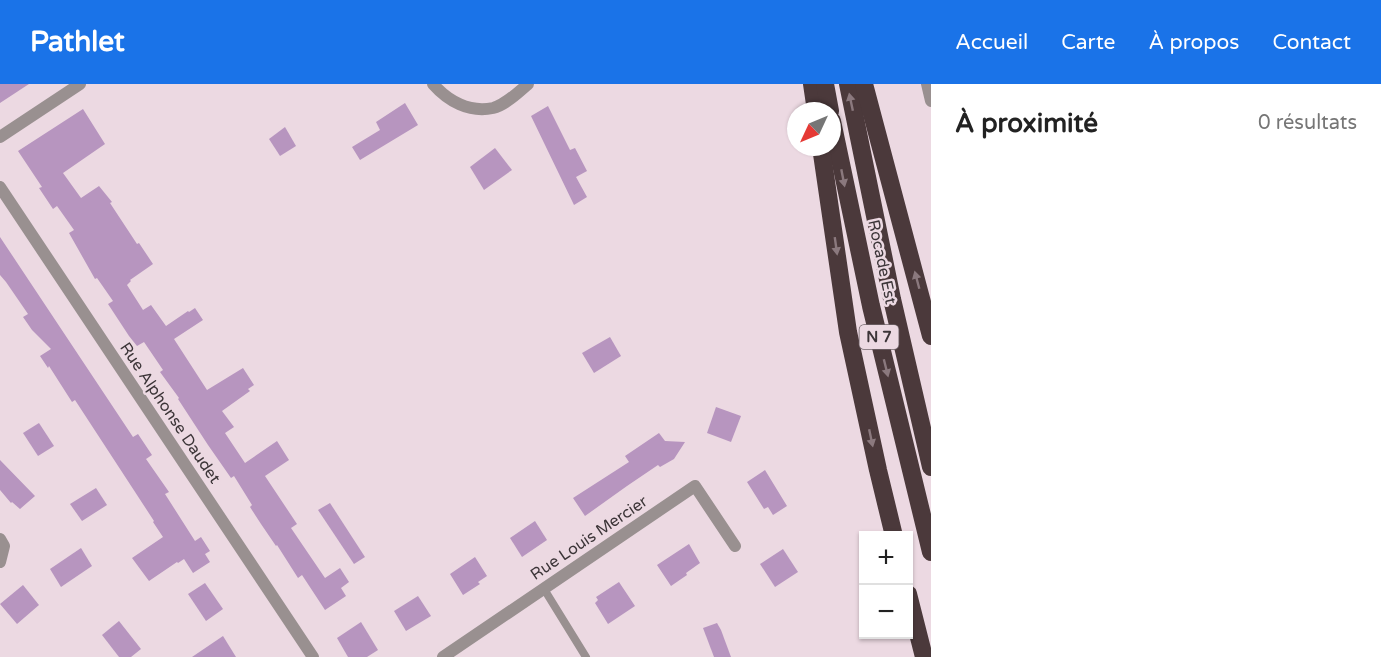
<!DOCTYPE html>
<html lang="fr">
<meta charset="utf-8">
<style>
:root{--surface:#fff;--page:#f2f2f2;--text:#222;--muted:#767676;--line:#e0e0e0;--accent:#1a73e8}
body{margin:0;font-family:"Varela Round",sans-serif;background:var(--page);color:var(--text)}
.controls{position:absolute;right:18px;bottom:18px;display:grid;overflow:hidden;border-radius:0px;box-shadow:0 2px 4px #0004}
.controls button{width:54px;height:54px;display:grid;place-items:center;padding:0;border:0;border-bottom:2px solid var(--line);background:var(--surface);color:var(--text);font:30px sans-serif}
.compass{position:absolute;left:787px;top:18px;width:54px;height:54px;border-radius:50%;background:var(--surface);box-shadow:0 2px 4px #0004;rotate:226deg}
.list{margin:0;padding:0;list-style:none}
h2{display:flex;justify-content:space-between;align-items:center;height:78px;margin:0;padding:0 24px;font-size:26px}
h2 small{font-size:20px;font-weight:400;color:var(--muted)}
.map{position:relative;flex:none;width:931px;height:573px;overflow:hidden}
header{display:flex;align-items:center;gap:36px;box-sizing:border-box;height:84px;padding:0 30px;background:var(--accent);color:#fff}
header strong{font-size:28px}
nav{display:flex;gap:33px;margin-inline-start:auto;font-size:21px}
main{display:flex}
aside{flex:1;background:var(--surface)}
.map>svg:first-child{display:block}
.building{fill:#b795bf}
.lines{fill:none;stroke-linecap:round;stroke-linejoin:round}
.lane{stroke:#999090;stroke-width:8}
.street{stroke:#999090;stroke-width:12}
.highway{stroke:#4b393b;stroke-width:18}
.oneway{fill:#8b797e}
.labels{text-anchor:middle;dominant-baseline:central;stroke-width:5;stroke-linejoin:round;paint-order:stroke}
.shield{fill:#ecd9e2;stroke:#71666b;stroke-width:1.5}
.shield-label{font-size:15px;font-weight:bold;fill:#3c3538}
.street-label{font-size:16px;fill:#3c3538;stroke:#ecd9e2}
</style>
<header>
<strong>Pathlet</strong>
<nav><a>Accueil</a><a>Carte</a><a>À propos</a><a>Contact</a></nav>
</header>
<main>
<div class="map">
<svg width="931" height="573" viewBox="0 0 931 573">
<rect width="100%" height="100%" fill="#ecd9e2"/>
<g class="building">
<polygon points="0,0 29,0 0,19"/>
<polygon points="405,19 418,41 360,76 352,63 380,46 376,38"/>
<polygon points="548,22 570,66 575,64 587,87 576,93 587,113 574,121 531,32"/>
<polygon points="83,25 105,60 63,89 81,114 99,102 112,118 110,119 137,160 139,159 153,180 130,196 131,197 127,201 143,226 151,221 166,242 188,227 189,228 195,224 203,236 174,255 207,306 243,284 254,301 248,305 250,307 222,327 234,343 225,349 245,379 277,357 289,376 265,392 297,440 291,444 325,494 340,484 349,498 341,504 346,512 325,526 302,491 298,494 277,461 276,462 261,440 250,423 252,421 234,392 231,394 208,361 178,315 179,314 160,288 163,286 144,258 137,262 129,252 108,220 113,217 97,194 95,195 69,149 74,146 57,122 53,125 39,104 42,103 18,67"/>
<polygon points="285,43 296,62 280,72 269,55"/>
<polygon points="495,64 512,86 484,106 470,83"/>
<polygon points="0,153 133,353 138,350 152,371 146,375 169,408 165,410 195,457 201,453 210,467 205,470 210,478 193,489 184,475 178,479 177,478 149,497 132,474 163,453 153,438 154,437 75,316 72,318 49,282 48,284 40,272 51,265 32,246 23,233 28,230 6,198 0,191"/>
<polygon points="610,253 621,272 594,289 582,269"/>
<polygon points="716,323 741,332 731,358 707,349"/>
<polygon points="39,339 54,362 38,372 23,349"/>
<polygon points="659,349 665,357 685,358 674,375 660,383 658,381 627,402 585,432 573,414 629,378 625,372"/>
<polygon points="0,376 35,412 20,425 12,418 11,419 0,406"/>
<polygon points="765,386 787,422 773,431 768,423 764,425 747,398"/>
<polygon points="96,404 107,421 82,437 70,420"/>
<polygon points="330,419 365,473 354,480 318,426"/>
<polygon points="535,437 547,456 522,473 510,454"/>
<polygon points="689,460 700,479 686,489 687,491 671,502 657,481"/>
<polygon points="81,464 92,482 61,503 50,485"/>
<polygon points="783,465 798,488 775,503 760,480"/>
<polygon points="475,473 487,492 478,498 480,500 463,511 450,490"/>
<polygon points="619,498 635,522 608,540 595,519 598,516 596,513"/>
<polygon points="205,499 223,525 206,537 188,510"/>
<polygon points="23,501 39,521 17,540 0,520"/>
<polygon points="418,512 431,532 406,547 394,527"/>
<polygon points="119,537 141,565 131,573 119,573 102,551"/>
<polygon points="361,538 378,566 367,573 348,573 337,554"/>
<polygon points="717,539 721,546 731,573 714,573 703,544"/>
<polygon points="223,552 236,573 192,573"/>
</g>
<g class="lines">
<polyline class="lane" points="544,505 586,573"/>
<g class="street">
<path d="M433,0C448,17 469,29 493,24C505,21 519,8 528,0"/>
<polyline points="927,0 931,17"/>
<polyline points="0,53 80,0"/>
<polyline points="0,103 313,573"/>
<polyline points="0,455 4,462 0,478"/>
<polyline points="443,573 695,402 735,462"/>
</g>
<g class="highway">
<polyline points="812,0 816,27"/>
<polyline points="825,0 830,27"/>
<polyline points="848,0 892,215 931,383"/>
<polyline points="864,0 931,252"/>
<polyline points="832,37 871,222 931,468"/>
<polyline points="821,63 848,248 878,386 894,452"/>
<polyline points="908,510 924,573"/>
</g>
</g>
<defs><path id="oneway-solid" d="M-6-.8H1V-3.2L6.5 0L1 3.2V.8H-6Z" transform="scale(1.5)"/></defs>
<g class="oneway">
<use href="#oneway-solid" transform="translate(851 18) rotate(-102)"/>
<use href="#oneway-solid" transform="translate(843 94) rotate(79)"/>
<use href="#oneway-solid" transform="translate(836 162) rotate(82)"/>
<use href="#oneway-solid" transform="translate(917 196) rotate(-105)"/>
<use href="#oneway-solid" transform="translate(886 284) rotate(76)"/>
<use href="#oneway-solid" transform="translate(871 354) rotate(78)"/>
</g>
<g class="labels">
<rect class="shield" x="859.5" y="241" width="39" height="24" rx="4.5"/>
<g class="shield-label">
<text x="879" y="253">N 7</text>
</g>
<g class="street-label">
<text transform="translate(882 178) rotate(78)">Rocade Est</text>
<text transform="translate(170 329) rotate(56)">Rue Alphonse Daudet</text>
<text transform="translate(589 454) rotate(-34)">Rue Louis Mercier</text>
</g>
</g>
</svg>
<div class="controls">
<button>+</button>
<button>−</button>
</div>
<svg class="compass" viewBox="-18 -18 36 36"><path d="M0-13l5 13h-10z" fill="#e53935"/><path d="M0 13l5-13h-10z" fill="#767676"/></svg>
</div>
<aside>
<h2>À proximité<small>0 résultats</small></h2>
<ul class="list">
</ul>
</aside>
</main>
